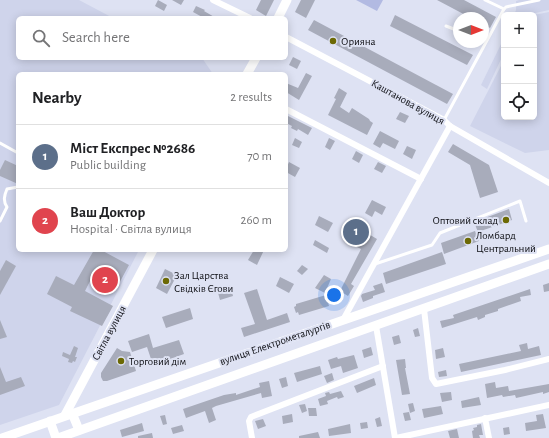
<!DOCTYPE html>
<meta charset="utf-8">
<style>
:root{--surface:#fff;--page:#f6f6f6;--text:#202124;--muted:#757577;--line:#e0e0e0;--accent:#ea580c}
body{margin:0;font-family:"Alegreya Sans",sans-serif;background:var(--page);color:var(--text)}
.controls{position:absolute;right:12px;top:12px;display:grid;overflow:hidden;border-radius:6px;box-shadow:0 2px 10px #0003}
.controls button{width:36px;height:36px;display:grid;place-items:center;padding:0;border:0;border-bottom:1px solid var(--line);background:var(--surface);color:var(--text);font:20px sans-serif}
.compass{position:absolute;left:453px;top:12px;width:36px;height:36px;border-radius:50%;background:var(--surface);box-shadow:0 2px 10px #0003;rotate:90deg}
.you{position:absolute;left:334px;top:295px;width:14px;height:14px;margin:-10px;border:3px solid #fff;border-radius:50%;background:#1a73e8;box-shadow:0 0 0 6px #1a73e833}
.badge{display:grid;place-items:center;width:26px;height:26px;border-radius:50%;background:var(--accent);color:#fff;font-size:13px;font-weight:700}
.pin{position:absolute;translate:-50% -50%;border:2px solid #fff;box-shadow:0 1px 4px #0006}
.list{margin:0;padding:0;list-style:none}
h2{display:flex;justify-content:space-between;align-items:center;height:52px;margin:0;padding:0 16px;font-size:17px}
h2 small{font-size:13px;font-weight:400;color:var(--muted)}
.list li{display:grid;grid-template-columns:26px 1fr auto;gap:12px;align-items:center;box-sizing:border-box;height:64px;padding:0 16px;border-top:1px solid var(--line)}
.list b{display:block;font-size:15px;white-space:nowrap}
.list p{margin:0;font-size:13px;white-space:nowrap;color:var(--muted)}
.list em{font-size:13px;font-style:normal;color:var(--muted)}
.icon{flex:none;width:22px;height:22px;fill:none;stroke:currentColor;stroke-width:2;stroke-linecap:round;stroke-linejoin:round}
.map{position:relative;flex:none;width:549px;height:438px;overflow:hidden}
.search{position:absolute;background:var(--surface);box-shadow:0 2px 10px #0003;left:16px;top:16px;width:272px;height:44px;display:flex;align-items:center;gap:10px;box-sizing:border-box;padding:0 14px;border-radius:6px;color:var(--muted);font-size:15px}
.panel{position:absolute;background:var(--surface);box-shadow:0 2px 10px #0003;left:16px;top:72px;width:272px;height:180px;border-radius:6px}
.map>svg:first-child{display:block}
.built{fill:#cfd4eb}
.green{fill:#b2bae2}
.building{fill:#a8acbb}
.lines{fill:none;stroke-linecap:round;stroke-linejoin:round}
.lane{stroke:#fff;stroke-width:3}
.street{stroke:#fff;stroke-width:6}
.secondary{stroke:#fff;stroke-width:9}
.poi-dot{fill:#6c6903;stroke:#dee2f3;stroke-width:1.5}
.labels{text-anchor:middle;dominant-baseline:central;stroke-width:4;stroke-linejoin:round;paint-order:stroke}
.poi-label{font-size:11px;fill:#0e0f14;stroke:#dee2f3;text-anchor:start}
.street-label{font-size:11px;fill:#0e0f14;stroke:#dee2f3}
</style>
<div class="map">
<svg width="549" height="438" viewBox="0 0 549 438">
<rect width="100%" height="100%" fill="#dee2f3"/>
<g class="built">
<polygon points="0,0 79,0 113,18 18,18 18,58 202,58 213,74 18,74 18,250 139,250 59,405 0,425"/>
<polygon points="519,0 549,0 549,10 526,15 514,15 516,10 516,1"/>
<polygon points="549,12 549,150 525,153 470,126 504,60 504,117 534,117 534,15"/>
<polygon points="504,38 504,53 487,89 481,85"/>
</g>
<polygon class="green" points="356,0 383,0 377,11"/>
<g class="building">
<polygon points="158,0 167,5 164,11 155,6"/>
<polygon points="172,0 184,0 181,5"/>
<polygon points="261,0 274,0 266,16 256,10"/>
<polygon points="301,0 315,0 306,18 295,12"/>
<polygon points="437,0 464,0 496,17 490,28 483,24 483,18 471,18"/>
<polygon points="196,6 205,10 204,11 216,18 204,18 193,12"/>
<polygon points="395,15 473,55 467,65 390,26"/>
<polygon points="314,20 453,94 447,104 308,30"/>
<polygon points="293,57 301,61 297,69 289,65"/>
<polygon points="306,73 312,76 299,100 286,92 286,83 298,88"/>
<polygon points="339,88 347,93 340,107 349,113 352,108 369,119 370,121 373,123 367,135 328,115 336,99 334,98"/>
<polygon points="400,112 409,116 405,123 396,119"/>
<polygon points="286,115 312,128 308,135 298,129 297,131 291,128 292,126 286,123"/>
<polygon points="380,131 399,141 395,149 383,143 380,148 373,144"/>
<polygon points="295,138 302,142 299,148 292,145"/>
<polygon points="329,138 335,141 330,150 325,147"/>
<polygon points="453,144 489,165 498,192 480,198 470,165 448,152"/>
<polygon points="407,146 416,150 412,159 403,154"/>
<polygon points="356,151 363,155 359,163 352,159"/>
<polygon points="5,160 18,166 18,184 0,176 0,170"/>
<polygon points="289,162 300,168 295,177 286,172 286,169"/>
<polygon points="378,162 386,166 382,173 374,169"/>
<polygon points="372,200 386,207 382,215 375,211 372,217 365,213"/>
<polygon points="509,209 512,220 478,232 474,222"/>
<polygon points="319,216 333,223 328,232 315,225"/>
<polygon points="350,223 377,239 351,284 354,286 348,296 340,291 361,249 353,245 357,238 345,231"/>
<polygon points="475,231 479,241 444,254 441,243"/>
<polygon points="315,240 329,248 327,253 313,245"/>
<polygon points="94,250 101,250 129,265 116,289 92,277 85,291 113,306 102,326 70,311 72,307 47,294 56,276 74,285"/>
<polygon points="254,250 264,250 257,265 248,260"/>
<polygon points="442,252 446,264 386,284 383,273"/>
<polygon points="6,260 16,266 0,295 0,271"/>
<polygon points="302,265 308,269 302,275 297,271"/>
<polygon points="165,269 177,275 167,294 156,288"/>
<polygon points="324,275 331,279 325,293 315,288"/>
<polygon points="280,277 294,284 289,293 276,286"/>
<polygon points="382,283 385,292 373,296 373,298 363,302 361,296 362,294 375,290 373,286"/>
<polygon points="549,283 549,291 544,292 543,285"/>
<polygon points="230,285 233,296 220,300 217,289"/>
<polygon points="257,289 267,320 287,313 290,322 244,337 241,328 255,324 244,293"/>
<polygon points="530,289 531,295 520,297 521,301 498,309 498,311 485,315 485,317 478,320 477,317 442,328 440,321 454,318 453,315"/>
<polygon points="326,295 329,306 299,315 298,312 296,313 294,307 296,306 296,304"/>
<polygon points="190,308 193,319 166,328 162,317"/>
<polygon points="0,320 7,337 0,339"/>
<polygon points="418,328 420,336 415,337 413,330"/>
<polygon points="149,334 153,348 179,340 184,354 153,365 147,347 132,352 128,341"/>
<polygon points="399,335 401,343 394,345 392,337"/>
<polygon points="527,343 528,349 539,346 541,355 461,372 459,364 521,351 519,345"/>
<polygon points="74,346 78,348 75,357 77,357 75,362 73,361 72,363 68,362 69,359 62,356 63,352 70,355"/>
<polygon points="371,347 373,355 364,358 362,350"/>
<polygon points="117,348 122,351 130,352 136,371 107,381 103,381 101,377 101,373"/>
<polygon points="443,348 445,357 436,359 435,350"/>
<polygon points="354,355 358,368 343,373 341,366 331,369 328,360 337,357 338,359"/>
<polygon points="405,359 406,368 405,368 410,394 402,395 396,360"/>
<polygon points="320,366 322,374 297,382 294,373"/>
<polygon points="0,367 6,382 21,377 25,386 0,395"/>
<polygon points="446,370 447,376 439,377 438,372"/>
<polygon points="332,373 334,380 327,383 324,376"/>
<polygon points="286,377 288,386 282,388 279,379"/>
<polygon points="374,378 376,385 357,393 354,386"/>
<polygon points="269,381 272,396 262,398 261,393 216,406 212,408 216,420 209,423 205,411 186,418 183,409 224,395 236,393 236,395 260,387 259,383"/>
<polygon points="495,382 496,388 508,386 509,391 549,384 549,392 543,394 543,392 516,398 515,395 503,397 502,395 487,398 485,384"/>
<polygon points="341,391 344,397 338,399 337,397 327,401 328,404 320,406 318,399 326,396 325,393 329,392 330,394"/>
<polygon points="451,392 452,400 442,402 440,393"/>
<polygon points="479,397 481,405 462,408 461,401"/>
<polygon points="413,403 415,411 410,413 408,404"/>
<polygon points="305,404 307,411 302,413 299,405"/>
<polygon points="441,406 443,414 424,418 422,409"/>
<polygon points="308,408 316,408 317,416 309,416"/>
<polygon points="409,412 411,420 405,421 403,413"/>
<polygon points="292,414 293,422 283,424 282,416"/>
<polygon points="543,414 546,428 526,431 525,423 537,421 536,415"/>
<polygon points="165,415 167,424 163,425 160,416"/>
<polygon points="380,417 382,426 377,427 375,419"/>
<polygon points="263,419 266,426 258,429 255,421"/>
<polygon points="367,422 368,428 361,429 360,423"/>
<polygon points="142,423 144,431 122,437 120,430"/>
<polygon points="350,424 351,433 329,436 328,429"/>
<polygon points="481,424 483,435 479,435 480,438 473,438 472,431 474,430 473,428 477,427 477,425"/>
<polygon points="182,425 184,431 173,434 171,428"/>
<polygon points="509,427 510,434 504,435 503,428"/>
<polygon points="457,429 459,438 450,438 448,431"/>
<polygon points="318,432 320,438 299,438 299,436"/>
<polygon points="152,433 153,438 138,438 138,436"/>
</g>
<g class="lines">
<g class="lane">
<polyline points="485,0 504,9"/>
<polyline points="446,26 459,31"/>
<polyline points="444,120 504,9 506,7 539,0"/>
<polyline points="0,143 18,153"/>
<path d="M0,221L7,207C3,201 4,196 7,189L18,187"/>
<polyline points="375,264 432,245 440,233 520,201 526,221"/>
</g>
<g class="street">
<polyline points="213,0 250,18"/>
<polyline points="286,37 444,120 450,126 549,183"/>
<polyline points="286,109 421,179"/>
<polyline points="424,309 432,378 436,384 505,370 549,359"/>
<polyline points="343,320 450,126"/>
<polyline points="376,326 395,438"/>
<polyline points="485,418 489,438"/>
<polyline points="252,438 249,421 251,417 383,366"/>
<polyline points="396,438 549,405"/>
</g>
<g class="secondary">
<polyline points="278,18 287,0"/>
<polyline points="247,74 256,58"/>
<polyline points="72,413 79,430"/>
<polyline points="65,415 153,250"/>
<polyline points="50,421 56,438"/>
<polyline points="2,438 549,249"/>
<polyline points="58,438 549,264"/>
</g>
</g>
<g class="poi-dot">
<circle cx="333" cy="41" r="4"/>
<circle cx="506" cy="220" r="4"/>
<circle cx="468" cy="241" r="4"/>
<circle cx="166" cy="281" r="4"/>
<circle cx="121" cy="361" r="4"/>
</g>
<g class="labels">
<g class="poi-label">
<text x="341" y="41">Орияна</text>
<text x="498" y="220" text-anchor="end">Оптовий склад</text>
<text x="476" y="235">Ломбард<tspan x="476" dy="13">Центральний</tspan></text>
<text x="174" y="275">Зал Царства<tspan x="174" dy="13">Свідків Єгови</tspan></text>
<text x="129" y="361">Торговий дім</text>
</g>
<g class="street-label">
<text transform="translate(408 102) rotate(29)">Каштанова вулиця</text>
<text transform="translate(109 333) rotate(-62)">Світла вулиця</text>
<text transform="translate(275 343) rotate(-19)">вулиця Електрометалургів</text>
</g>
</g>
</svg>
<div class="controls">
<button>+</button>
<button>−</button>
<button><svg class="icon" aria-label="locate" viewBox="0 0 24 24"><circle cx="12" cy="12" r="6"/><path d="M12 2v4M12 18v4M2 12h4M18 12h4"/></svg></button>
</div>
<svg class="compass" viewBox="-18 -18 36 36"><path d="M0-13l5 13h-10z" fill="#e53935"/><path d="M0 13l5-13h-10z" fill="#757577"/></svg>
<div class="you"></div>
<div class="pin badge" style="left:356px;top:232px;background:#5c6f8a">1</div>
<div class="pin badge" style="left:105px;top:280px;background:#e0444e">2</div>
<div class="search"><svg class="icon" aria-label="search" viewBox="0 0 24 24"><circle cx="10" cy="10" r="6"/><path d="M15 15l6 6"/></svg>Search here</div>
<section class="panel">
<h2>Nearby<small>2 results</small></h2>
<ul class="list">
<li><span class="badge" style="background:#5c6f8a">1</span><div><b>Міст Експрес №2686</b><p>Public building</p></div><em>70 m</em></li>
<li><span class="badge" style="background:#e0444e">2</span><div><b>Ваш Доктор</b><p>Hospital · Світла вулиця</p></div><em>260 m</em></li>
</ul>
</section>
</div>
